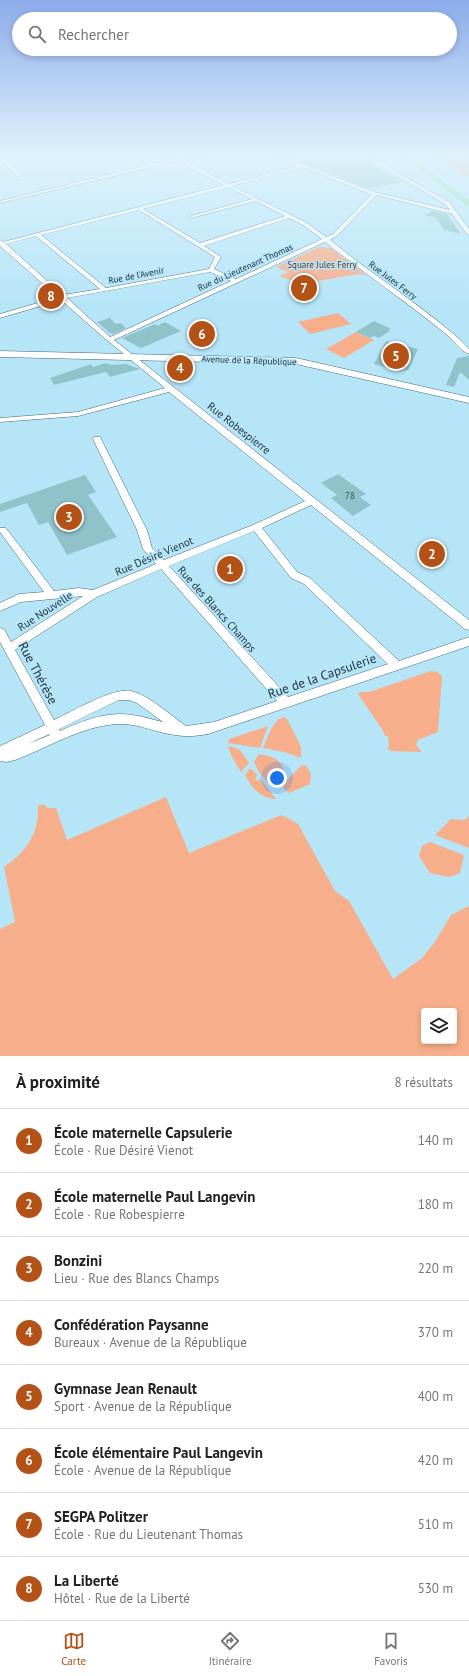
<!DOCTYPE html>
<html lang="fr">
<meta charset="utf-8">
<style>
:root{--surface:#fff;--page:#f6f6f6;--text:#202124;--muted:#757577;--line:#e0e0e0;--accent:#b35116}
body{margin:0;font-family:"PT Sans",sans-serif;background:var(--page);color:var(--text)}
.controls{position:absolute;right:12px;bottom:12px;display:grid;overflow:hidden;border-radius:4px;box-shadow:0 2px 6px #0003}
.controls button{width:36px;height:36px;display:grid;place-items:center;padding:0;border:0;border-bottom:1px solid var(--line);background:var(--surface);color:var(--text);font:20px sans-serif}
.you{position:absolute;left:277px;top:778px;width:14px;height:14px;margin:-10px;border:3px solid #fff;border-radius:50%;background:#1a73e8;box-shadow:0 0 0 6px #1a73e833}
.badge{display:grid;place-items:center;width:26px;height:26px;border-radius:50%;background:var(--accent);color:#fff;font-size:13px;font-weight:700}
.pin{position:absolute;translate:-50% -50%;border:2px solid #fff;box-shadow:0 1px 4px #0006}
.list{margin:0;padding:0;list-style:none}
h2{display:flex;justify-content:space-between;align-items:center;height:52px;margin:0;padding:0 16px;font-size:17px}
h2 small{font-size:13px;font-weight:400;color:var(--muted)}
.list li{display:grid;grid-template-columns:26px 1fr auto;gap:12px;align-items:center;box-sizing:border-box;height:64px;padding:0 16px;border-top:1px solid var(--line)}
.list b{display:block;font-size:15px;white-space:nowrap}
.list p{margin:0;font-size:13px;white-space:nowrap;color:var(--muted)}
.list em{font-size:13px;font-style:normal;color:var(--muted)}
.icon{flex:none;width:22px;height:22px;fill:none;stroke:currentColor;stroke-width:2;stroke-linecap:round;stroke-linejoin:round}
.map{position:relative;flex:none;width:469px;height:1056px;overflow:hidden}
.search{position:absolute;background:var(--surface);box-shadow:0 2px 6px #0003;left:12px;right:12px;top:12px;height:44px;display:flex;align-items:center;gap:10px;box-sizing:border-box;padding:0 14px;border-radius:22px;color:var(--muted);font-size:15px}
.sheet{height:564px;background:var(--surface)}
nav{display:flex;justify-content:space-around;align-items:center;box-sizing:border-box;height:56px;border-top:1px solid var(--line);background:var(--surface);font-size:11px;color:var(--muted)}
nav a{display:grid;justify-items:center;gap:2px}
nav .on{color:var(--accent)}
.map>svg:first-child{display:block}
.green{fill:#f7ae8b;fill-rule:evenodd}
.building{fill:#90c3c9}
.lines{fill:none;stroke-linecap:round;stroke-linejoin:round}
.street-casing{stroke:#3f697a;stroke-width:1}
.secondary-casing{stroke:#3f697a;stroke-width:1}
.highway-casing{stroke:#fff;stroke-width:1}
.street{fill:#fff;fill-rule:evenodd}
.secondary{fill:#fff;fill-rule:evenodd}
.highway{fill:#90e1bf;fill-rule:evenodd}
.labels{text-anchor:middle;dominant-baseline:central;stroke-width:3;stroke-linejoin:round;paint-order:stroke}
.far-park-label{font-size:9px;fill:#663013;stroke:#b7e5f8}
.far-street-label{font-size:9px;fill:#1c2e35;stroke:#b7e5f8}
.number-label{font-size:9px;fill:#39535a}
.street-label{font-size:11px;fill:#1c2e35;stroke:#b7e5f8}
.near-street-label{font-size:13px;fill:#1c2e35;stroke:#b7e5f8}
</style>
<div class="map">
<svg width="469" height="1056" viewBox="0 0 469 1056">
<rect width="100%" height="100%" fill="#b7e5f8"/>
<g class="green">
<polygon points="435,154 469,154 469,176 463,176"/>
<path d="M319,247L331,248L367,276L359,274L317,281C312,276 305,278 298,280L294,279L290,280L280,276L288,272L276,267Z"/>
<polygon points="338,313 351,324 310,334 298,322"/>
<polygon points="356,332 374,340 344,358 326,349"/>
<polygon points="431,671 437,672 442,676 438,732 418,740 416,745 421,751 420,752 391,751 387,748 389,747 388,736 385,736 382,729 358,694 360,692 369,692"/>
<path d="M284,717L287,719L301,747V758L284,752L263,748C268,738 272,720 284,717Z"/>
<polygon points="268,726 260,748 228,743 229,739"/>
<polygon points="228,746 239,749 249,763 241,772 232,757"/>
<path d="M259,754C276,757 282,760 286,777L279,783L269,784L259,772L254,762Z"/>
<polygon points="302,765 306,766 311,774 310,784 289,793 283,788 284,783"/>
<path d="M249,769L253,770L257,775L255,779L258,781L260,778L276,799C260,798 252,788 245,775Z"/>
<path d="M166,797L189,853L281,815L288,818L298,824L335,891L349,901L393,979L422,958L435,942L451,915L469,906V1056H0V929L15,922L4,867C26,852 39,834 38,806L43,804L48,808H56L67,840ZM424,1011H454V1041H424Z"/>
<polygon points="469,816 469,848 435,835 451,819 464,820"/>
<polygon points="430,842 464,855 460,873 449,877 430,873 419,856 422,846"/>
</g>
<g class="building">
<polygon points="316,154 355,154 403,182 368,188 301,162"/>
<polygon points="432,211 447,214 461,234 444,230 436,218 425,215"/>
<polygon points="110,318 116,324 121,323 126,328 114,334 110,333 97,322"/>
<polygon points="374,321 391,329 388,330 390,331 379,338 374,336 370,338 356,332"/>
<polygon points="165,322 181,331 141,348 122,338 155,324 157,326"/>
<polygon points="386,341 418,349 408,370 400,371 374,364"/>
<polygon points="469,356 469,380 460,372 454,387 446,385 457,358"/>
<polygon points="106,363 111,365 126,364 140,369 110,377 106,372 54,385 50,378 91,364 93,367"/>
<polygon points="338,474 366,494 360,497 371,505 353,516 331,498 337,495 321,483"/>
<polygon points="85,475 96,492 88,495 117,537 67,555 48,522 39,525 27,503 0,512 0,504"/>
</g>
<g class="lines">
<defs>
<g id="street">
<path d="M164,154C170,154 175,158 180,158C188,157 196,154 204,154L182,160L229,184L298,166L270,154H276L374,192L450,210L445,204L360,154H365L449,202L469,229V235L467,234L452,214L376,195L337,236L330,240C369,272 412,299 451,332C458,337 463,343 469,349V354C460,351 454,340 446,334C407,302 365,274 325,242L114,340L469,620V630L465,629L311,505L262,528L297,572L310,578L399,661L469,637V646L208,734C197,736 186,737 175,735C158,733 142,725 124,724C86,723 50,747 15,760L6,762L0,761V746L45,725L0,642V628L4,629L11,642L83,596L21,602L0,611V603L19,594L44,592L0,532V528H6L54,591L79,588L93,590L156,564L143,549L137,530L93,439L94,437H100L101,439L147,530L152,548L164,560L253,525L305,501L169,392L78,416L0,422V418L78,412L165,388L102,336L61,300L0,318V314L58,297L0,246V240L3,242L224,185L177,161L0,203V201L173,159ZM303,167L370,194H372L333,234L326,237L307,223L232,186ZM228,187L252,199L191,216V218L256,201L285,216L200,243L143,209ZM139,210L215,257L209,269L106,288L41,235ZM289,218L303,225L322,239L236,279L214,269L221,257L204,246ZM36,236L100,289L63,295L6,244ZM210,272L231,281L110,337L67,298ZM254,531L291,578L304,584L388,664L288,697L169,566ZM161,569L277,701L214,722L186,726C170,715 149,695 131,691C114,687 71,712 54,720L15,650L97,597ZM119,700H129L137,703L163,722C153,720 143,716 132,715C107,711 82,721 60,731L59,729ZM49,734L50,735L28,744Z"/>
<polygon points="0,155 20,174 20,176 16,176 0,159"/>
</g>
<polygon id="secondary" points="0,351 296,358 469,397 469,403 296,364 0,357"/>
<polygon id="highway" points="399,154 408,154 469,200 469,207 466,206"/>
</defs>
<use href="#street" class="street-casing"/>
<use href="#secondary" class="secondary-casing"/>
<use href="#highway" class="highway-casing"/>
<use href="#street" class="street"/>
<use href="#secondary" class="secondary"/>
<use href="#highway" class="highway"/>
</g>
<linearGradient id="sky" x2="0" y2="1"><stop stop-color="#8cabea"/><stop offset="0.51" stop-color="#dff3fc"/><stop offset="1" stop-color="#dff3fc" stop-opacity="0"/></linearGradient>
<rect width="469" height="302" fill="url(#sky)"/>
<g class="labels">
<g class="far-park-label">
<text x="322" y="264">Square Jules Ferry</text>
</g>
<g class="far-street-label">
<text transform="translate(245 267) rotate(-24)">Rue du Lieutenant Thomas</text>
<text transform="translate(136 275) rotate(-11)">Rue de l'Avenir</text>
<text transform="translate(393 280) rotate(37)">Rue Jules Ferry</text>
<text transform="translate(249 360) rotate(2)">Avenue de la République</text>
</g>
<g class="number-label">
<text x="350" y="495">78</text>
</g>
<g class="street-label">
<text transform="translate(239 428) rotate(38)">Rue Robespierre</text>
<text transform="translate(154 556) rotate(-23)">Rue Désiré Vienot</text>
<text transform="translate(217 609) rotate(48)">Rue des Blancs Champs</text>
<text transform="translate(45 611) rotate(-33)">Rue Nouvelle</text>
</g>
<g class="near-street-label">
<text transform="translate(38 673) rotate(62)">Rue Thérèse</text>
<text transform="translate(322 676) rotate(-19)">Rue de la Capsulerie</text>
</g>
</g>
</svg>
<div class="controls">
<button><svg class="icon" aria-label="layers" viewBox="0 0 24 24"><path d="M12 4l9 5-9 5-9-5zM3 14l9 5 9-5"/></svg></button>
</div>
<div class="you"></div>
<div class="pin badge" style="left:230px;top:569px">1</div>
<div class="pin badge" style="left:432px;top:554px">2</div>
<div class="pin badge" style="left:69px;top:517px">3</div>
<div class="pin badge" style="left:180px;top:368px">4</div>
<div class="pin badge" style="left:396px;top:356px">5</div>
<div class="pin badge" style="left:202px;top:334px">6</div>
<div class="pin badge" style="left:304px;top:288px">7</div>
<div class="pin badge" style="left:51px;top:296px">8</div>
<div class="search"><svg class="icon" aria-label="search" viewBox="0 0 24 24"><circle cx="10" cy="10" r="6"/><path d="M15 15l6 6"/></svg>Rechercher</div>
</div>
<section class="sheet">
<h2>À proximité<small>8 résultats</small></h2>
<ul class="list">
<li><span class="badge">1</span><div><b>École maternelle Capsulerie</b><p>École · Rue Désiré Vienot</p></div><em>140 m</em></li>
<li><span class="badge">2</span><div><b>École maternelle Paul Langevin</b><p>École · Rue Robespierre</p></div><em>180 m</em></li>
<li><span class="badge">3</span><div><b>Bonzini</b><p>Lieu · Rue des Blancs Champs</p></div><em>220 m</em></li>
<li><span class="badge">4</span><div><b>Confédération Paysanne</b><p>Bureaux · Avenue de la République</p></div><em>370 m</em></li>
<li><span class="badge">5</span><div><b>Gymnase Jean Renault</b><p>Sport · Avenue de la République</p></div><em>400 m</em></li>
<li><span class="badge">6</span><div><b>École élémentaire Paul Langevin</b><p>École · Avenue de la République</p></div><em>420 m</em></li>
<li><span class="badge">7</span><div><b>SEGPA Politzer</b><p>École · Rue du Lieutenant Thomas</p></div><em>510 m</em></li>
<li><span class="badge">8</span><div><b>La Liberté</b><p>Hôtel · Rue de la Liberté</p></div><em>530 m</em></li>
</ul>
</section>
<nav>
<a class="on"><svg class="icon" aria-label="map" viewBox="0 0 24 24"><path d="M3 6l6-2 6 2 6-2v14l-6 2-6-2-6 2zM9 4v14M15 6v14"/></svg>Carte</a>
<a><svg class="icon" aria-label="directions" viewBox="0 0 24 24"><path d="M12 3l9 9-9 9-9-9zM9 14v-3h6M13 9l2 2-2 2"/></svg>Itinéraire</a>
<a><svg class="icon" aria-label="saved" viewBox="0 0 24 24"><path d="M7 4h10v16l-5-4-5 4z"/></svg>Favoris</a>
</nav>
